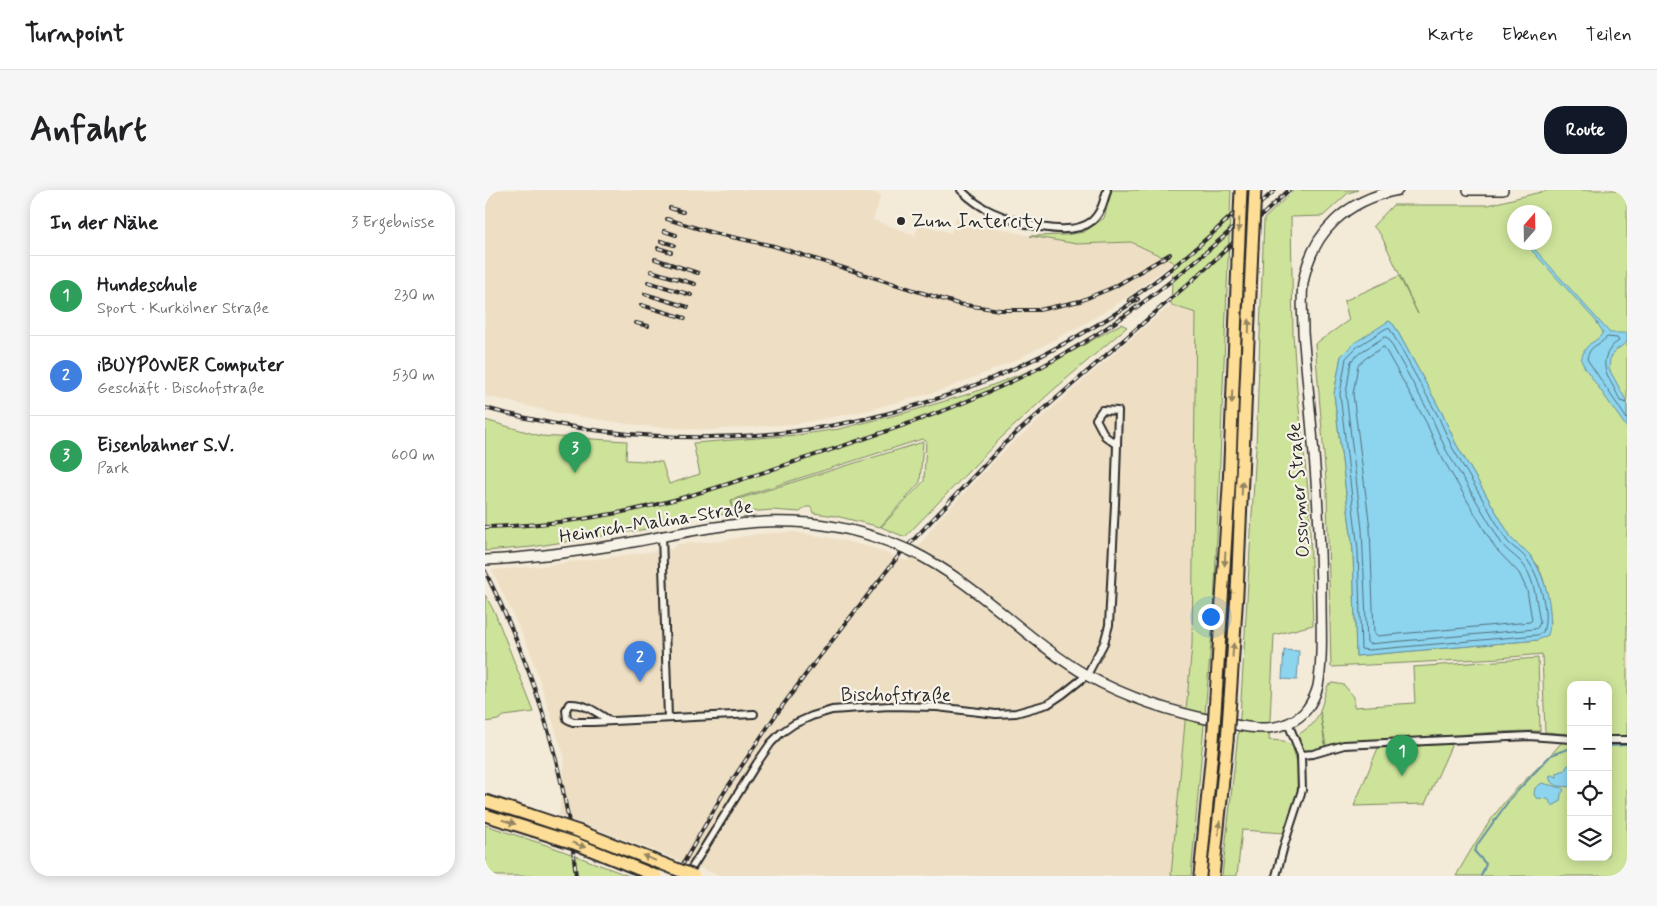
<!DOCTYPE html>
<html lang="de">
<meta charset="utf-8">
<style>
:root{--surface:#fff;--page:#f6f6f6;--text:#202124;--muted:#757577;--line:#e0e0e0;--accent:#111827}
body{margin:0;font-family:Mynerve,sans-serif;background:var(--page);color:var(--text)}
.controls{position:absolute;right:15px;bottom:15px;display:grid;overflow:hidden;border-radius:10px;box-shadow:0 2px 12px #0003}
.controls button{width:45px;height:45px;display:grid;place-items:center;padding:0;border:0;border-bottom:1px solid var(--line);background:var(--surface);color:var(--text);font:25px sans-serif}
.compass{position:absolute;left:1022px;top:15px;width:45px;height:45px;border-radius:50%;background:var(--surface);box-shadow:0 2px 12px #0003;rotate:20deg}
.you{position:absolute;left:725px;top:426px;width:18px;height:18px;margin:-12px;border:4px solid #fff;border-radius:50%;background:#1a73e8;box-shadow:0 0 0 8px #1a73e833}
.badge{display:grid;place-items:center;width:32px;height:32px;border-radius:50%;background:var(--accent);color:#fff;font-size:16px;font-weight:700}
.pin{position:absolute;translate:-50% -41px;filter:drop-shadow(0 1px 2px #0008)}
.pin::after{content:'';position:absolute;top:26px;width:18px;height:15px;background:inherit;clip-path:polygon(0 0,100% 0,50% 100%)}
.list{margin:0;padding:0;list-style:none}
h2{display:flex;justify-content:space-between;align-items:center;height:65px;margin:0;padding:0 20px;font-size:21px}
h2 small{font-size:16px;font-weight:400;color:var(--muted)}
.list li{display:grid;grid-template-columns:32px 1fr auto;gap:15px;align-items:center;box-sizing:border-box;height:80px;padding:0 20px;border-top:1px solid var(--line)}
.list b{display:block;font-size:19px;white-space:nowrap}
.list p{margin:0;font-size:16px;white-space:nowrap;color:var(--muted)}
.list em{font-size:16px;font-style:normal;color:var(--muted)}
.icon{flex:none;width:28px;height:28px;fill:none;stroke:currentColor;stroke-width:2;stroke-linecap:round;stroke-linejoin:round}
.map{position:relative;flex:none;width:1142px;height:686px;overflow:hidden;border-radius:20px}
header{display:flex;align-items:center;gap:30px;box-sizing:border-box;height:70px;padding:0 25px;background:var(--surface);border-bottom:1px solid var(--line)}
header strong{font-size:24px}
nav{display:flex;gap:28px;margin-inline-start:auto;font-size:18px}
.intro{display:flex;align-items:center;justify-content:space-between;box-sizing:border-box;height:120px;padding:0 30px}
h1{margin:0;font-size:35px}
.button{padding:12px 22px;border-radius:20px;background:var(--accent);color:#fff;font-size:18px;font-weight:700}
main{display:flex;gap:30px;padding:0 30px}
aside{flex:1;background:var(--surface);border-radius:20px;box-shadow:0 2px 12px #0003}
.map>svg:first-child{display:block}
.built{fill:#eedfc4}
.green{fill:#cde399;stroke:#7c8762;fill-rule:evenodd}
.water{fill:#8dd4ef;stroke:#6690a1}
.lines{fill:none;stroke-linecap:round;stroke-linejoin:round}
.shore{stroke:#526f79;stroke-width:1}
.stream{stroke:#6690a1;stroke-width:2}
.street-casing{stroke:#2b2b2b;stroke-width:10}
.secondary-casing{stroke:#2b2b2b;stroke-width:12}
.highway-casing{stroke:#2b2b2b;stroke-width:15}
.street{stroke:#f7f3e8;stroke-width:6}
.secondary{stroke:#f7f3e8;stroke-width:9}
.highway{stroke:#fedd96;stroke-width:11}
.rail-casing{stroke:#2b2b2b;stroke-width:4}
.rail{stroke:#f7f3e8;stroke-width:2;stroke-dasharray:5.5;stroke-linecap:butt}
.secondary-bridge-casing{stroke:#2b2b2b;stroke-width:12;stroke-linecap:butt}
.highway-bridge-casing{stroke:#2b2b2b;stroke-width:15;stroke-linecap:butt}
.secondary-bridge{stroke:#f7f3e8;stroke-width:9}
.highway-bridge{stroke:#fedd96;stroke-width:11}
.oneway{fill:#948460}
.poi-dot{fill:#2b2b2b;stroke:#f7f3e8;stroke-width:2}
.labels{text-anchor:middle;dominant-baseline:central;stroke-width:4.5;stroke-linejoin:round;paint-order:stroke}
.poi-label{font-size:19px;fill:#2b2b2b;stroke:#f7f3e8;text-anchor:start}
.street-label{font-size:19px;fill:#2b2b2b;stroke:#f7f3e8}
</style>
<header>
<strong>Turnpoint</strong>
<nav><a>Karte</a><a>Ebenen</a><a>Teilen</a></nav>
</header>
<div class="intro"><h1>Anfahrt</h1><a class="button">Route</a></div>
<main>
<aside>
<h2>In der Nähe<small>3 Ergebnisse</small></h2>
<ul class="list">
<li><span class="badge" style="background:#2e9e5b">1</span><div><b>Hundeschule</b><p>Sport · Kurkölner Straße</p></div><em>230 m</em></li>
<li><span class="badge" style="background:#3f7fe0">2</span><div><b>iBUYPOWER Computer</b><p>Geschäft · Bischofstraße</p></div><em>530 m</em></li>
<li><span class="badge" style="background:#2e9e5b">3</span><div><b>Eisenbahner S.V.</b><p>Park</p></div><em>600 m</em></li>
</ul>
</aside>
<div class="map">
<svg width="1142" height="686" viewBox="0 0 1142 686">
<rect width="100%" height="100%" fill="#f3ead8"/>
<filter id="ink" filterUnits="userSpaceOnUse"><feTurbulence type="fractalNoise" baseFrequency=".02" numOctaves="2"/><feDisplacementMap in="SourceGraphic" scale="10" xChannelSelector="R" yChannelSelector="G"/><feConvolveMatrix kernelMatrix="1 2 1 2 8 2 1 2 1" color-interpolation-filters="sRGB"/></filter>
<g filter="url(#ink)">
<g class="built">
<polygon points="0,0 378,0 396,5 388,30 430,45 434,34 466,43 471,27 545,46 592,54 646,52 688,73 637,111 601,133 531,170 493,186 457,200 380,221 310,234 224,240 156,236 72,223 0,206"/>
<polygon points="686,115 711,123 707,455 686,686 236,686 74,625 80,569 45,461 7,380 56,376 187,359 192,354 236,351 271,344 309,342 352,349 388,358 422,371 454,329 521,259 650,145"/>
</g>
<g class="green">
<polygon points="627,0 746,0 729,419 706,686 686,686 707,455 711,123 686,115 688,72 646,52 592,54 545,46 580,45 599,42 619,28"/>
<polygon points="809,0 873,0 863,3 838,26 806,27 808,144 812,200 824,309 828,435 789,445 784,550 799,551 807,556 813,575 813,604 799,643 757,640 752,686 737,686 755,527 771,258 779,29"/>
<path d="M1064,0H1142V686H971C986,659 1002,633 1022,609C1042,586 1066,568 1083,544L1060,542L1057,464L1015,468L846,477L842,303L830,154L864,130L859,111L914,86L933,124L896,45L888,36L908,15H1003ZM1030,22H1060V52H1030ZM904,131L909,135L957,223L971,254L1027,349C1031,354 1037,357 1042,362C1061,380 1063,409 1066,433L1053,450L871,466L868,361L849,204L856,166ZM1086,495H1123V667H1086Z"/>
<polygon points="636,134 642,137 566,202 516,248 420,347 396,337 439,291 441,251 437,249 246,310 248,324 205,326 168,338 47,357 0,361 0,230 56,246 142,251 141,270 177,272 184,294 215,284 208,253 312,245 354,239 423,222 487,203 572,170"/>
<polygon points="438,252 435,292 395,337 351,326 328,323 326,317 321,317 315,322 287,320 249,323 247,311"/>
<polygon points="0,405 10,423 49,522 19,526 13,530 0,532"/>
<path d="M1053,468L1055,541C1009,541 963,546 917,549C894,551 863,549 841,556L835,521L843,495L848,493L859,495L869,507V517L930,513L928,477Z"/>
<polygon points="835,522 840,556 827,561 821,561 817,557 813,545 828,534"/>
<polygon points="967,554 940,614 869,616 893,558"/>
<polygon points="0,635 70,658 144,686 0,686"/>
</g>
<g class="water">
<path d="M1040,53H1044L1125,143H1142V152L1130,161L1125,169L1124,179L1142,212V238L1100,178L1096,170C1102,148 1110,156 1118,142L1111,131Z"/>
<path d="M904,131L909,135L957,223L971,254L1027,349C1032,355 1039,358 1044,364C1060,384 1070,421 1063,445L1053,450L871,466L868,361L849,204L856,166L869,153Z"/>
<polygon points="799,460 814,461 812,490 797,489"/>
<polygon points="1083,575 1086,575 1086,597 1073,596 1066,592 1064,586 1067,585 1072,587 1072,583 1080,580"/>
<polygon points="1057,593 1077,598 1079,600 1076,604 1075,612 1067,616 1063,609 1051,608 1049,604 1050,598"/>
</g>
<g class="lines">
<g class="shore">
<path d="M902,138L905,139L953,226L967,257L1022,351C1027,357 1035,361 1040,367C1054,383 1065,422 1058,442L1052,445L884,460L876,459L873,360L855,204L861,168L872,157Z"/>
<path d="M900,147L903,148L947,228L961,260L1017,354C1022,361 1028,364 1034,370C1050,385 1051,412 1055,432L1053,437L1050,439L884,454L882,452L877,339L861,204L866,171L876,162Z"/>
<polygon points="899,157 941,232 955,264 1010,358 1034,383 1042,400 1047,430 1045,432 892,446 889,444 885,338 868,204 873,175 881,168"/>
<path d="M1142,213L1135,211C1129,193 1111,178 1125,159C1127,155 1131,153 1134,151L1132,148L1122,147C1113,157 1105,154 1102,169L1142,229"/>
</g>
<g class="stream">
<polyline points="1123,556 1142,555"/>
<polyline points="996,686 1001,674 990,662 992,655 1025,609 1066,565 1086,558"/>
</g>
<defs>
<g id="street">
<path d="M476,0C485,9 496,17 507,22C531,33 585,49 607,31C616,23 619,11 622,0"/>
<polyline points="177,345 183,528"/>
<path d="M125,531C111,522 100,513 84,514L81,520L82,529L88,532H108L269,524"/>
<polyline points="803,533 816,565 828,564 859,555 1044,546 1086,549"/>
<polyline points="1123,550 1142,550"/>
<polyline points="203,684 272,573 286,553 296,543 309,534 327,526 347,520 404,516 452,517 511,524 531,523 563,514 578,504 602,485 619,453 624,435 630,314 632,255 620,246 611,229 617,220 633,221 632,255"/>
<polyline points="791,686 800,652 817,600 816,565"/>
</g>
<g id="secondary">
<polyline points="983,0 1018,0"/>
<path d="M426,361C494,394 540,450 603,486C645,509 690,523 736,532C751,535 767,539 782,538C797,537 813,531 822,519C827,512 831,504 833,496C838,469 836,440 836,413C836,322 826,232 818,142C818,126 816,109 818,93C827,41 862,10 913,0"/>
<path d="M0,370C44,368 88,362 132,355C232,337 307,314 407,353"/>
</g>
<g id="highway">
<polyline points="731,507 744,297 753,71"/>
<polyline points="745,509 752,403 767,58"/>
<polyline points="0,611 45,625"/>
<polyline points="0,625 48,640"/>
<polyline points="715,686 728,551"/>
<polyline points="728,686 742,551"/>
</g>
</defs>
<use href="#street" class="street-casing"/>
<use href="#secondary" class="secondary-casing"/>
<use href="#highway" class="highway-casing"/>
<use href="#street" class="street"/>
<use href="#secondary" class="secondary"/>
<use href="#highway" class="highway"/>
<defs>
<g id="rail">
<polyline points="185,18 198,22"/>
<polyline points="182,29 228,43 289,56 473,114 515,120 554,120 595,111 629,97 685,64"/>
<polyline points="179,41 191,45"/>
<polyline points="176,51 189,55"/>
<polyline points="173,58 186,62"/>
<polyline points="170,69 213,83"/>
<polyline points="166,81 210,94"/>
<polyline points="163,92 206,105"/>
<polyline points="160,104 203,117"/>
<path d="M644,110C691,78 733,40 773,0"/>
<polyline points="156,115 200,128"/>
<polyline points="151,133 163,136"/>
<path d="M0,218C232,280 454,243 653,109"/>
<path d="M0,337C43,336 85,332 127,324C189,313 250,292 309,272C387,246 466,222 540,185C637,137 712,73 790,0"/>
<path d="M0,381C48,477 81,579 91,686"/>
<polyline points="191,686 238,604 290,526 324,480 415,364 520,253 718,81 804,0"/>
</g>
</defs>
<use href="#rail" class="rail-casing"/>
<use href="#rail" class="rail"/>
<defs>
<polyline id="secondary-bridge" points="407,353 426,361"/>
<g id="highway-bridge">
<polyline points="767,58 770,0"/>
<polyline points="753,71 756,0"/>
<polyline points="728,551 731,507"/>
<polyline points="742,551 745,509"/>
<polyline points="45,625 93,641 209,686"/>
<polyline points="48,640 89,653 171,686"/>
</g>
</defs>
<use href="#secondary-bridge" class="secondary-bridge-casing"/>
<use href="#highway-bridge" class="highway-bridge-casing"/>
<use href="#secondary-bridge" class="secondary-bridge"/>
<use href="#highway-bridge" class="highway-bridge"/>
</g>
<defs><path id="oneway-solid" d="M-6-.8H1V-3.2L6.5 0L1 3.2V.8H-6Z" transform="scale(1.25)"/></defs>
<g class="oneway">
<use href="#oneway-solid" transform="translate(754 35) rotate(93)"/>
<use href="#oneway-solid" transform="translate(764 136) rotate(-88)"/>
<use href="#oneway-solid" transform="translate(747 207) rotate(92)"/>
<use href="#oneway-solid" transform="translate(757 298) rotate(-88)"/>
<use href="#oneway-solid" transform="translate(740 369) rotate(93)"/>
<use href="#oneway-solid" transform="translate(748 460) rotate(-86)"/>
<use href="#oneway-solid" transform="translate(24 632) rotate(17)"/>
<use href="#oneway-solid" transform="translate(734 638) rotate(-84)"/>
<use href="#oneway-solid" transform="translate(94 655) rotate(20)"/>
<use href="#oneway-solid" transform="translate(164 668) rotate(-158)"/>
</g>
</g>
<circle class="poi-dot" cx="416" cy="31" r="5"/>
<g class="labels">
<g class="poi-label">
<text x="426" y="31">Zum Intercity</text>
</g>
<g class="street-label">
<text transform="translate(814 300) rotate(-94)">Ossumer Straße</text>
<text transform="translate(171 332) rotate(-9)">Heinrich-Malina-Straße</text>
<text x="411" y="505">Bischofstraße</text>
</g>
</g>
</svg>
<div class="controls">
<button>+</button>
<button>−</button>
<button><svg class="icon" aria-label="locate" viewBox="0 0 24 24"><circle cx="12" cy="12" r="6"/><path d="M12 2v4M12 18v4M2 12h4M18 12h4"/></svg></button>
<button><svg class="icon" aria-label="layers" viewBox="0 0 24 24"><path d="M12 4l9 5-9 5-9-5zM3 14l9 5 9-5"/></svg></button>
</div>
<svg class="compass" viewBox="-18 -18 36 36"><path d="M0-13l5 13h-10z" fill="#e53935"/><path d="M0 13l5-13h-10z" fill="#757577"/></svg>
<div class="you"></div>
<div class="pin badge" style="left:917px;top:586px;background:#2e9e5b">1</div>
<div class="pin badge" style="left:155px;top:492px;background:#3f7fe0">2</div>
<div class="pin badge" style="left:90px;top:283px;background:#2e9e5b">3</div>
</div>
</main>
